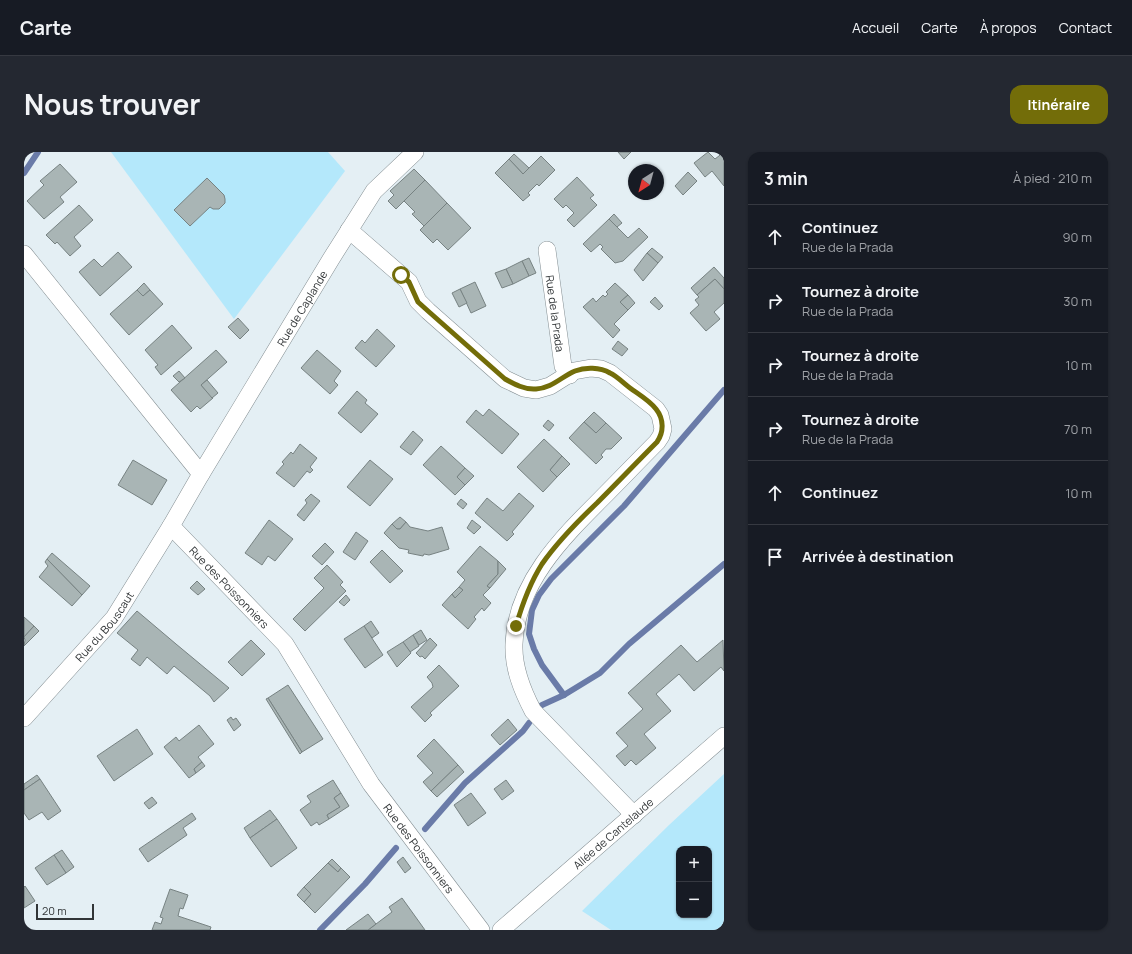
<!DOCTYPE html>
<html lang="fr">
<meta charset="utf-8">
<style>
:root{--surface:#171b24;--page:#242831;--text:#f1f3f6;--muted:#9ea1a6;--line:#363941;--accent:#736d09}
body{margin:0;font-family:Manrope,sans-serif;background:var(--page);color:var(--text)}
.controls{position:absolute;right:12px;bottom:12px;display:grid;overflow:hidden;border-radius:8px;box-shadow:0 1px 3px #0004}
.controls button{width:36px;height:36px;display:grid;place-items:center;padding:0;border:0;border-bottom:1px solid var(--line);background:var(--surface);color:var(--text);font:20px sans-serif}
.compass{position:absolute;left:604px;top:12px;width:36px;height:36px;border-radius:50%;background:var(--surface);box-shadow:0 1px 3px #0004;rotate:216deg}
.scale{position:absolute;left:12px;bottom:10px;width:58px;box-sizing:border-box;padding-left:4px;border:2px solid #313537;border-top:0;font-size:11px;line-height:14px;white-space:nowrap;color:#313537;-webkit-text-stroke:3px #e4eff4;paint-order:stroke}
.stop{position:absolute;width:12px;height:12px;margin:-9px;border:3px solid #736d09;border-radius:50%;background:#fff}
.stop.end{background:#736d09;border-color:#fff;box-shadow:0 1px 4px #0008}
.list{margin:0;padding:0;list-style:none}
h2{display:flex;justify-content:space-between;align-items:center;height:52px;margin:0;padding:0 16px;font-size:17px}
h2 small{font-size:13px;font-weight:400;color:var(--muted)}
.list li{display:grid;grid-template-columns:26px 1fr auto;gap:12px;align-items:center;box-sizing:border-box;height:64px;padding:0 16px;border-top:1px solid var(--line)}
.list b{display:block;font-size:15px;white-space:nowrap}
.list p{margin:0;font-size:13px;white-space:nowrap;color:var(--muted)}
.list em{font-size:13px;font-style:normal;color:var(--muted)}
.icon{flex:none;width:22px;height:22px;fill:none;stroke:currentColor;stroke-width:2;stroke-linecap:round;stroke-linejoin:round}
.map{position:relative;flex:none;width:700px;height:778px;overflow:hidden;border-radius:12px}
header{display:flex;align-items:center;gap:24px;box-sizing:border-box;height:56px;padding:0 20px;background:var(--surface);border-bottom:1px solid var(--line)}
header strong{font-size:19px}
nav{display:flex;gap:22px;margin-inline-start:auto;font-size:14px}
.intro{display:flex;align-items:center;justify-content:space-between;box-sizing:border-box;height:96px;padding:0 24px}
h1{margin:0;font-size:28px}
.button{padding:10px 18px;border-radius:12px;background:var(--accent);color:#fff;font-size:14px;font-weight:700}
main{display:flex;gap:24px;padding:0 24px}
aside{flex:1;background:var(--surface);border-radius:12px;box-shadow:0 1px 3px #0004}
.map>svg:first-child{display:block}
.green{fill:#b4e8fb;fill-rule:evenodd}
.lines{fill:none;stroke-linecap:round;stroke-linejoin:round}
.stream{stroke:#6a7ba8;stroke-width:6}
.building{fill:#a9b5b5;stroke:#778282}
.minor-casing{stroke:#848e92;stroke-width:18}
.minor{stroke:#fff;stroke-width:17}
.route{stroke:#736d09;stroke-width:5}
.labels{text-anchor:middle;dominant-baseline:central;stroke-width:3;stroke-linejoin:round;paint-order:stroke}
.street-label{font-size:11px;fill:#313537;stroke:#e4eff4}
</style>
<header>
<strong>Carte</strong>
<nav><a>Accueil</a><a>Carte</a><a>À propos</a><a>Contact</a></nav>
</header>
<div class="intro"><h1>Nous trouver</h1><a class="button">Itinéraire</a></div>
<main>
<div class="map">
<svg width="700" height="778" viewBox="0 0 700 778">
<rect width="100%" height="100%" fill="#e4eff4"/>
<g class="green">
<polygon points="87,0 304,0 321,19 210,167"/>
<path d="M700,622V778H587L558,759L645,673ZM655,697H685V763H655Z"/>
</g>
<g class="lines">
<g class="stream">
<polyline points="0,21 14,0"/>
<polyline points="540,543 518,513 510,497 505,482 508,458 515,443 527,427 600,354 700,238"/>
<polyline points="514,556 518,553 540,543 576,521 605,492 700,412"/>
<polyline points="401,677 441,631 499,579 505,571"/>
<polyline points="296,778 341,732 372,696"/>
</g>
</g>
<g class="building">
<polygon points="594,0 607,0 600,7"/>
<polygon points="684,0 691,7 700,0 700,34 688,19 681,25 670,11"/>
<polygon points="490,2 505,16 499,22 485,7"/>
<polygon points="517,4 531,18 515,34 513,32 504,41 506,43 499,49 471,21 485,7 499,22"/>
<polygon points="36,12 53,30 36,45 40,50 20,67 3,49 20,33 16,29"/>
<polygon points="390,17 401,28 372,57 364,49 370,43 366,39"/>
<polygon points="664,20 673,29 659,43 651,34"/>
<polygon points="553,25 570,43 566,46 573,53 550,75 543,68 550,61 542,53 539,56 530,47"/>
<polygon points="183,26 200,43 201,47 201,51 195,57 189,57 186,55 166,74 150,58"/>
<polygon points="401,28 423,51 400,74 388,62 391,60 380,49"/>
<polygon points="423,51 447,76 424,98 413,87 409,91 396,78"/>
<polygon points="55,53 69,68 50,85 57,94 46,104 33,90 31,92 22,83"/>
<polygon points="590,62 598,71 593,75 585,67"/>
<polygon points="585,67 604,86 615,76 624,85 599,109 591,111 577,97 579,95 576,92 567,100 559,92"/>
<polygon points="628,96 639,105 634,111 623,101"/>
<polygon points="94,100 108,115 76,144 55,120 70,107 78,115"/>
<polygon points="623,101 634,111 619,129 610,118"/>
<polygon points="505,106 512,121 505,124 498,109"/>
<polygon points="498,109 505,124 489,132 482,117"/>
<polygon points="690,115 700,126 700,137 691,127 673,143 667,136"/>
<polygon points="482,117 489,132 478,136 471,121"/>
<polygon points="691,127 700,137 700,151 690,160 696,167 682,179 666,161 675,153 671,148 675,145 673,143"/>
<polygon points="451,130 462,154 447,161 436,137"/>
<polygon points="120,131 126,138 119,144 113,138"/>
<polygon points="591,131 604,143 596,150 604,158 590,172 596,178 589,186 559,155 569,146 572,150 579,143 581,145 584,142 582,140"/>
<polygon points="436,137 443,151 435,155 428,141"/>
<polygon points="113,138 119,144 126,138 139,152 105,183 86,162"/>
<polygon points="604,143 611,151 604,158 596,150"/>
<polygon points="631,145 639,154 635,158 626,150"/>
<polygon points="214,166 225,178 216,187 204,175"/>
<polygon points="148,173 168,196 137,223 131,215 134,213 121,198"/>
<polygon points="353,177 371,194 352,215 331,196 338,188 341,191"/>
<polygon points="594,189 604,197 598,204 588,197"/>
<polygon points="192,198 203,210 177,233 189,246 176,257 173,254 167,260 147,238"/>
<polygon points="293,198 317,219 310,229 314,233 306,242 277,216"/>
<polygon points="155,219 161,226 155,230 149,224"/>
<polygon points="183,228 194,241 188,246 177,233"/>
<polygon points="333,239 343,248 341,251 354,262 337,281 314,261"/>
<polygon points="465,257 495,282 478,302 442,270 452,258 459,264"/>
<polygon points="570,260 582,271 572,281 560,270"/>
<polygon points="524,268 530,273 525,279 519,274"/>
<polygon points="560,270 572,281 582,271 598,286 587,297 582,297 577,303 579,305 572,312 545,286"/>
<polygon points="389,279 399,288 387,303 376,295"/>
<polygon points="520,287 538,304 526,318 533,325 519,340 493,315"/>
<polygon points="276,292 293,306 286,315 289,318 286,321 283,319 270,335 252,321 260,312 258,310 267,300 269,302"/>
<polygon points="417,294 441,316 433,325 441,333 431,343 399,313"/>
<polygon points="538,304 546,312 533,325 526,318"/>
<polygon points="109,308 143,328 128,353 94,333"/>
<polygon points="346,308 369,327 346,354 323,335"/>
<polygon points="441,316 450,324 441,333 433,325"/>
<polygon points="495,341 510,354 488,380 490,382 483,389 451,361 463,346 479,359"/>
<polygon points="287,342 296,349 280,369 273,363 283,351 281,348"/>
<polygon points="437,347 443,352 439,357 433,352"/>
<polygon points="376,365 382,370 376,377 373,377 368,372"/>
<polygon points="245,368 269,387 251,409 244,404 238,413 221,401"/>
<polygon points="448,368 457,375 450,382 443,376"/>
<polygon points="382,370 386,375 404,379 418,375 425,397 405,403 400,402 399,404 384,401 385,398 375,396 360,381 368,372 373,377 376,377"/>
<polygon points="332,380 344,389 331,408 319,400"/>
<polygon points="301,391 310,400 298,413 288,404"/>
<polygon points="456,394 474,409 474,422 463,434 466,436 459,443 467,451 460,459 458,456 450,465 452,467 444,477 418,453 428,442 431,446 439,438 435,435 441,428 433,420"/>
<polygon points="358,398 379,419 366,431 346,410"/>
<polygon points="28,401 66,434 58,443 23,407"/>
<polygon points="23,407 58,443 48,454 15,425 24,414 21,410"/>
<polygon points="474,409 482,417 466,436 463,434 474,422"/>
<polygon points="303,413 319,430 316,433 322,439 281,479 269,467 300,436 290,426"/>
<polygon points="173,429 181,437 174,443 166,436"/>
<polygon points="435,435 439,438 431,446 428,442"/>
<polygon points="322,443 326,448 320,454 315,450"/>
<polygon points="113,459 152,492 205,536 190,550 186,544 150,514 143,522 123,505 116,514 107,507 114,498 93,481"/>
<polygon points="0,465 10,474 0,485"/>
<polygon points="347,469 355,481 348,486 340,474"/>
<polygon points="10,474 15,479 0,494 1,488 0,485"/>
<polygon points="340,474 359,503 341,516 320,487"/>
<polygon points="397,478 403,488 395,493 389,483"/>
<polygon points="389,483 395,494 386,500 379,490"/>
<polygon points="406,486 413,493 401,507 398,504 396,505 392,501"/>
<polygon points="227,488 241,502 218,524 204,510"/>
<polygon points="699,488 700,519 697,515 670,539 655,522 632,542 647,559 620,582 632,596 612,613 607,608 601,614 592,604 604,594 592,581 619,557 604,541 657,493 673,510"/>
<polygon points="379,490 387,501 373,515 363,500"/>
<polygon points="415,513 435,534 406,561 408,563 401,570 387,555 409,535 408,531 403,525"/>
<polygon points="264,533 299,587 278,600 244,546"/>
<polygon points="244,546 278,600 276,602 242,547"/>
<polygon points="207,565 209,568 212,566 217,573 210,579 203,568"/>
<polygon points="484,567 493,578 476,593 467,583"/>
<polygon points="175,573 190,592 174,605 178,610 170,617 172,621 165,626 140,595 152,585 155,589"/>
<polygon points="113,577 129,602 90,629 73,604"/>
<polygon points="410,587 434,613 407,639 399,630 409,621 393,604"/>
<polygon points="178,610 181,614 172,621 170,617"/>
<polygon points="434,613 440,620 413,645 407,639"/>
<polygon points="13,623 16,627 0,638 0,632"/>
<polygon points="16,627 37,659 24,668 18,660 5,668 0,661 0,638"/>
<polygon points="309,628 317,641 310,646 316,655 303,663 305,667 295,673 293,670 287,674 276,658 287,650 283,644"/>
<polygon points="482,628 490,639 478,648 470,637"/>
<polygon points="317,641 325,654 305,667 303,663 316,655 310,646"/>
<polygon points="447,641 462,661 444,674 430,653"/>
<polygon points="128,645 133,651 125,657 120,651"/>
<polygon points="246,658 253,667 226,686 220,676"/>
<polygon points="168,661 172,667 159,676 163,683 124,710 115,697"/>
<polygon points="253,667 273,696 247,715 226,686"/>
<polygon points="38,698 50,715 42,721 30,703"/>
<polygon points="30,703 42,721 23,733 11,716"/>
<polygon points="379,705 387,716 381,721 373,710"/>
<polygon points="308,707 317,716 314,720 304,711"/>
<polygon points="304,711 314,720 317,716 326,725 291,761 280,750 287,742 280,735"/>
<polygon points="1,734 11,749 0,756 0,735"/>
<polygon points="280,735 287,742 280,750 273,743"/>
<polygon points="146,737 164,743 159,757 156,756 154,764 187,775 186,778 128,778 131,770 137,772 139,766 136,765"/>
<polygon points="378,746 401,778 344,778 368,760 365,755"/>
<polygon points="344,762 352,772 344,778 322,778"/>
</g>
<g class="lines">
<defs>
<g id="minor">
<path d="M325,78L385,130L394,149L404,159L481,227L500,236L512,238L526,234L550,219L567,216L577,217L586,221L632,257L636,263L639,277L637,284L633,290C614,309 596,328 577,347C537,387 492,432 490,492C489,516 498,538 509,559L610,663"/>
<path id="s1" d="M523,98L539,214L546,223"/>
<path id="s2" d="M0,102L177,322L147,374L261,492L347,632L457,778"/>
<path id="s3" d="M177,322L307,107L350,39L391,0"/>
<path id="s4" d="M0,566L90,466L147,374"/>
<path id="s5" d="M477,778L700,584"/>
</g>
</defs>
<use href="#minor" class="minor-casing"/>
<use href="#minor" class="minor"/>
</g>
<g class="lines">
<path class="route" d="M377,123L385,130L394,150L404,159L481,227C490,232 501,238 512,237C528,236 537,225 551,219C561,215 576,215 586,221C593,224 599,231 606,236C614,242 625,248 632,257C640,267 640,280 633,290C613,310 593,331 573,351C553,370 534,389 518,412C506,431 498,453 492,474"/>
</g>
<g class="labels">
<g class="street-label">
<text stroke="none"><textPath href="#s3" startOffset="194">Rue de Caplande</textPath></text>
<text stroke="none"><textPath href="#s1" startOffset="64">Rue de la Prada</textPath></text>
<text stroke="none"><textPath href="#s2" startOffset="427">Rue des Poissonniers</textPath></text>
<text stroke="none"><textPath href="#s4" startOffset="122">Rue du Bouscaut</textPath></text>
<text stroke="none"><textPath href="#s5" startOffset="148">Allée de Cantelaude</textPath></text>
<text stroke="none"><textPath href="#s2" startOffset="751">Rue des Poissonniers</textPath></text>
</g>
</g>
</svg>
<div class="controls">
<button>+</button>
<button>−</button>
</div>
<svg class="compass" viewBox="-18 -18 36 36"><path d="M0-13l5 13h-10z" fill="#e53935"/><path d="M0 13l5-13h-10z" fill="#9ea1a6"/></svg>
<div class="scale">20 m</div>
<div class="stop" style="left:377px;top:123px"></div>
<div class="stop end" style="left:492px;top:474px"></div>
</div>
<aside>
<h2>3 min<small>À pied · 210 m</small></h2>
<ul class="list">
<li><svg class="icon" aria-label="ahead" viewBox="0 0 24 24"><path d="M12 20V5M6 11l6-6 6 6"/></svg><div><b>Continuez</b><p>Rue de la Prada</p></div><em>90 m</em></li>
<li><svg class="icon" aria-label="right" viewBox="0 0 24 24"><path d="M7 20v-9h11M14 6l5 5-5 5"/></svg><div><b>Tournez à droite</b><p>Rue de la Prada</p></div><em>30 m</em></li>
<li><svg class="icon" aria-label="right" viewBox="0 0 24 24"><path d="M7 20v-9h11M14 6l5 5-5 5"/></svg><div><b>Tournez à droite</b><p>Rue de la Prada</p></div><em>10 m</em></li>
<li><svg class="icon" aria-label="right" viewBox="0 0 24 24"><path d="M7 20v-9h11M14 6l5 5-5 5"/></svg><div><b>Tournez à droite</b><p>Rue de la Prada</p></div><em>70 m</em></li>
<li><svg class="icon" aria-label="ahead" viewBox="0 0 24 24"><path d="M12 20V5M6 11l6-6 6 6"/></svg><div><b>Continuez</b></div><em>10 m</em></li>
<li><svg class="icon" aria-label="arrive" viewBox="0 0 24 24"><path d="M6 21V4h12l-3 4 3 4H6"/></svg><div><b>Arrivée à destination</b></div></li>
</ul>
</aside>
</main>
